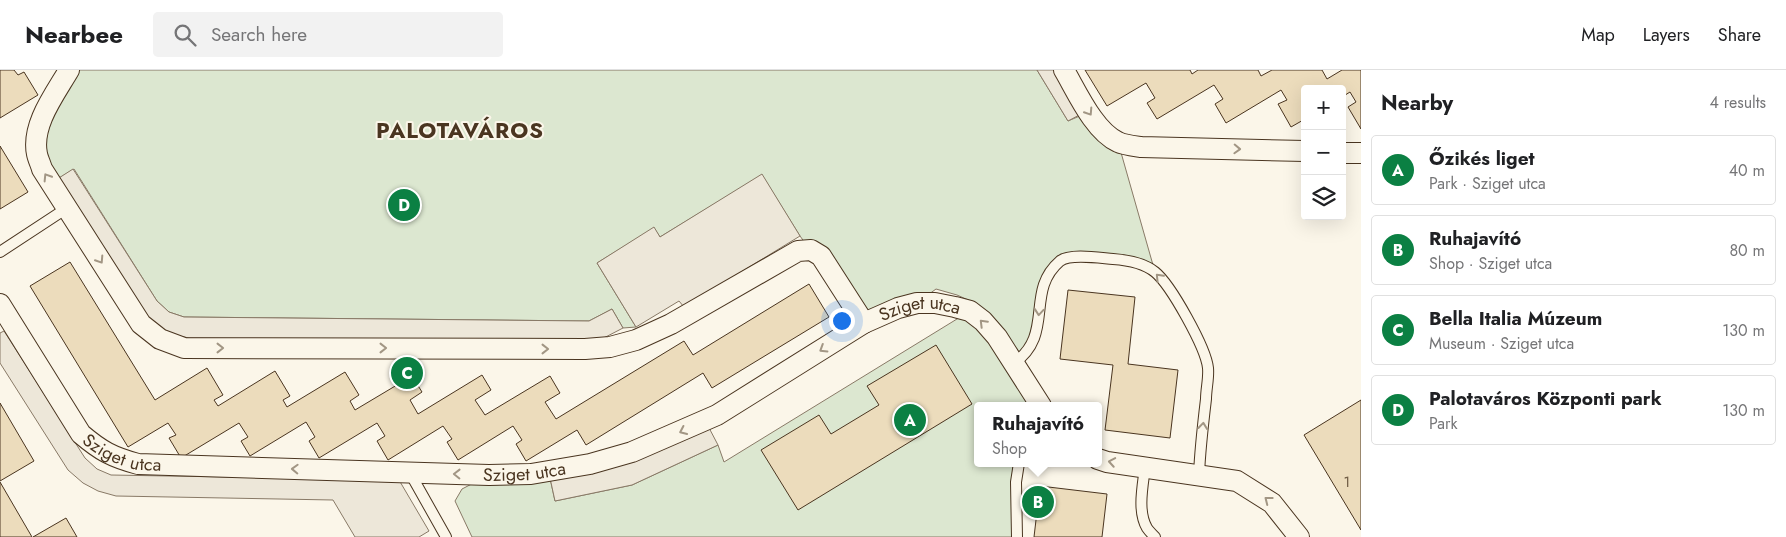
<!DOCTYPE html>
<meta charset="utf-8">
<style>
:root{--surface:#fff;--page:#f2f2f2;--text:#202124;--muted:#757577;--line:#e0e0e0;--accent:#0b8043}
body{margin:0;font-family:Jost,sans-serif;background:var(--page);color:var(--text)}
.controls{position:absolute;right:15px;top:15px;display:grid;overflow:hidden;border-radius:5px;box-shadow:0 5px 20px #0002}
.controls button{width:45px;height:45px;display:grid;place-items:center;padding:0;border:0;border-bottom:1px solid var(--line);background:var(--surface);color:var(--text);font:25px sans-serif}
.you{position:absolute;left:841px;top:250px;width:18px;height:18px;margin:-12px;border:4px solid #fff;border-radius:50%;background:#1a73e8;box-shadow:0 0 0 8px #1a73e833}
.badge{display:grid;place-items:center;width:32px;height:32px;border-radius:50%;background:var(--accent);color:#fff;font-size:16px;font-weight:700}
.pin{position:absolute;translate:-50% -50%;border:2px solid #fff;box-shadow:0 1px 5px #0006}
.popup{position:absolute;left:974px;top:332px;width:128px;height:65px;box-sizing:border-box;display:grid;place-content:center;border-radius:5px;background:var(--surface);filter:drop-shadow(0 1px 4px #0005);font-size:16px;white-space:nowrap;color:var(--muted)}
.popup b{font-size:19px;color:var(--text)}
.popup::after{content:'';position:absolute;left:50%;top:100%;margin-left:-10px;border:10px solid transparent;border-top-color:var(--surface)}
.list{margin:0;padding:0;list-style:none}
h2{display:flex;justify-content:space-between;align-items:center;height:65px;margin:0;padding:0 20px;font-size:21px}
h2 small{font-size:16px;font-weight:400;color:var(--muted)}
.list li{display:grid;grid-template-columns:32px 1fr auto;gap:15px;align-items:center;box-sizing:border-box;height:70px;margin:0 10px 10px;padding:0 10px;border:1px solid var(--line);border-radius:5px}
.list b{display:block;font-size:19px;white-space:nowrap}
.list p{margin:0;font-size:16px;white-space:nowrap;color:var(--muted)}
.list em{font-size:16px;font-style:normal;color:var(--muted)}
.icon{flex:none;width:28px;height:28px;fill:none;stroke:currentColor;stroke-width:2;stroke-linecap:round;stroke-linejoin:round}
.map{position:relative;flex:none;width:1361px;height:467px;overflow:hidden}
header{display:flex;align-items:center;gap:30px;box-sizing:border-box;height:70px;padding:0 25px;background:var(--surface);border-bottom:1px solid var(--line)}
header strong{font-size:24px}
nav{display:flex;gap:28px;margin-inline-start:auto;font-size:18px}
.search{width:350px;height:45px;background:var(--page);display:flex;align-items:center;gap:12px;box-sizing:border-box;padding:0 18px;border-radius:5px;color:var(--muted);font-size:19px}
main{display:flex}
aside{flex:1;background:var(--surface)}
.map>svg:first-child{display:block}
.green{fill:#dce7d0;stroke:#887966}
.parking{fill:#ede7d9;stroke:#887966}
.building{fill:#ecdcbc;stroke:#4a3520}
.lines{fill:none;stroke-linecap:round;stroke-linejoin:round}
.service-casing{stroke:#4a3520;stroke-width:12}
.minor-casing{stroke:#4a3520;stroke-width:22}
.service{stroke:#fbf6e9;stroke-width:10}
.minor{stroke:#fbf6e9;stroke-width:20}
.oneway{stroke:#a29684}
.labels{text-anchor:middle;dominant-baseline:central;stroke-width:4;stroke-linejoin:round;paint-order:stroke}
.number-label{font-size:15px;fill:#725f47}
.street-label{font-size:18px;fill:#4a3520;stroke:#fbf6e9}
.district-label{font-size:22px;font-weight:bold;letter-spacing:1px;fill:#4a3520;stroke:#fbf6e9}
</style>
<header>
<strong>Nearbee</strong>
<div class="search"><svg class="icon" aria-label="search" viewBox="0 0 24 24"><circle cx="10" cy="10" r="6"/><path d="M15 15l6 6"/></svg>Search here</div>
<nav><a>Map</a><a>Layers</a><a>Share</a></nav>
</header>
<main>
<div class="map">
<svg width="1361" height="467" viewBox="0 0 1361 467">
<rect width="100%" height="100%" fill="#fbf6e9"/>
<g class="green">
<polygon points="69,0 1037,0 1068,51 1089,42 1118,72 1155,202 1129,190 1062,189 1049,203 1030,271 1017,287 975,233 957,225 936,219 917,233 864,253 800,166 762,105 660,167 654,158 597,193 636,257 623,258 612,239 589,251 184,247 169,242 157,231 74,99 51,113 37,64"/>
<polygon points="970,241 1030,336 978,336 978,393 1019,393 1017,467 472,467 455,431 462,419 489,405 550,408 555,431 632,415 718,375 724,392"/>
</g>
<g class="parking">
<polygon points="1037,0 1057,0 1083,43 1068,51"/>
<polygon points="73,99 157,231 169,242 184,247 589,251 612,239 623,258 596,272 189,268 170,264 140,243 51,113"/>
<polygon points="762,104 800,166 684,237 679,231 636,257 597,193 654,157 660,167"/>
<polygon points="4,261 85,388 97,399 111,405 399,410 429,461 419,467 355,467 333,430 116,426 98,421 83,413 68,400 0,293 0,263"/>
<polygon points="707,354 718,375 632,415 555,431 550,408"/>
</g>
<g class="building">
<polygon points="0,0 14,0 18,5 24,2 38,25 0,48"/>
<polygon points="1085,0 1190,0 1192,4 1198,0 1258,0 1261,6 1272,0 1322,0 1327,9 1342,0 1361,0 1361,59 1348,37 1356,32 1350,22 1342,27 1342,19 1305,19 1305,49 1291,57 1278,34 1287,30 1281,20 1226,53 1215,34 1223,29 1214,15 1157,49 1147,33 1155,28 1146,13 1107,36"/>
<polygon points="0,76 28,122 0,139"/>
<polygon points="70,192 155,330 207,298 223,325 214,330 218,336 275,301 290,326 283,330 287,337 345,302 359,325 350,331 355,340 412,306 422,322 410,330 418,344 482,305 491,320 475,330 485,345 550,306 560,323 545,332 556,349 684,271 693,285 809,214 829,247 712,318 703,303 586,375 577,360 526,391 516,374 522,370 513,356 458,390 447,372 452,369 443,356 388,390 377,371 385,366 377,353 319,388 309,371 315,367 306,352 250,386 241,371 248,367 239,353 181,388 169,368 176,365 168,353 128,377 30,216"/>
<polygon points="1068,220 1135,227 1128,294 1178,300 1170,368 1105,360 1113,295 1060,289"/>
<polygon points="936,275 972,334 798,440 761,380 819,345 831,364 879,335 867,316"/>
<polygon points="1361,330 1361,460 1304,365"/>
<polygon points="0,333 34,391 0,411"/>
<polygon points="0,412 32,467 0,467"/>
<polygon points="1040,416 1107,424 1102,467 1034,467"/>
<polygon points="66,448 77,467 33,467"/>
</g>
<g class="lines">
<defs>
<g id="service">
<polyline points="0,182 67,138"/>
<path d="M1013,294C1056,264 1024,222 1060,191C1070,183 1100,188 1113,189C1127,190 1144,193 1155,202C1171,215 1206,278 1208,298C1209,308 1206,319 1206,329C1203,354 1200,379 1199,405"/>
<path d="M1145,397C1143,415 1137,441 1147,458C1149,461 1152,464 1155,467"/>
<polyline points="410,403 446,467"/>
<polyline points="1017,467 1016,412 1019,393"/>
</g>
<g id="minor">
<path d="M69,0C55,24 31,55 37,84C38,89 41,95 42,99L141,254L160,269L184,278L585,279L610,277L636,270L671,254L798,181L811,180L821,186L864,253"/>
<path d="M1064,0C1077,22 1094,61 1118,72C1124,75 1134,76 1141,77L1305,81"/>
<polyline points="1342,83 1361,83"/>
<path id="s1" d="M0,234L81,364C101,381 112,387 138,394L489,405L531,404L590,394L632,382L717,345L864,253L898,238L917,233H935L955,237L970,241L983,251L997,267L1041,336"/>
<polyline points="1098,389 1107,392 1237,411 1272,433 1299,467"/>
</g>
</defs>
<use href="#service" class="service-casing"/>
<use href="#minor" class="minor-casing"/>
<use href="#service" class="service"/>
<use href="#minor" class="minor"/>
</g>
<defs><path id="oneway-chevron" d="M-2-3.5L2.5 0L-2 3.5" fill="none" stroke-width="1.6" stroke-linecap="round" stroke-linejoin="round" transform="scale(1.25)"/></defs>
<g class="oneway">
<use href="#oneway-chevron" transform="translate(1089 42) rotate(57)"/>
<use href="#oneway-chevron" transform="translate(1237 79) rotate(2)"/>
<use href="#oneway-chevron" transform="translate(47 107) rotate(-122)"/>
<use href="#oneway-chevron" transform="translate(100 190) rotate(57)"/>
<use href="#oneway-chevron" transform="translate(1159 207) rotate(-134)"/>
<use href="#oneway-chevron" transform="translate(1039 242) rotate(95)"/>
<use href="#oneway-chevron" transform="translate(983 253) rotate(-135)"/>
<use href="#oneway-chevron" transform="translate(220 278)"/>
<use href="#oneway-chevron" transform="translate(383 278)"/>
<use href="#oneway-chevron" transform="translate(545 279)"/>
<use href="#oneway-chevron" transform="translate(823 279) rotate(148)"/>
<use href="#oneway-chevron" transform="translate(1203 356) rotate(-84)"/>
<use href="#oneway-chevron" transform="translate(683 361) rotate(155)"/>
<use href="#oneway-chevron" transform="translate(1112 392) rotate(-170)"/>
<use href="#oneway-chevron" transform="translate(295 399) rotate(-178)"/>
<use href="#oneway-chevron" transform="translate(457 404) rotate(-179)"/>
<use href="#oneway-chevron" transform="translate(1268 430) rotate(-142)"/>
</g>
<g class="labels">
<g class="number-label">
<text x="1347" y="412">1</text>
</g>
<g class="street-label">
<text stroke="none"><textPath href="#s1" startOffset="1040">Sziget utca</textPath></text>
<text stroke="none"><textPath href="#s1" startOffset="200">Sziget utca</textPath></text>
<text stroke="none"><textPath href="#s1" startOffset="605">Sziget utca</textPath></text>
</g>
<g class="district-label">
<text x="460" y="60">PALOTAVÁROS</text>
</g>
</g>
</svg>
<div class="controls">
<button>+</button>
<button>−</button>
<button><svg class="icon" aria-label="layers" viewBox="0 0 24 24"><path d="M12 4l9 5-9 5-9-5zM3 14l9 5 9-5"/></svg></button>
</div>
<div class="you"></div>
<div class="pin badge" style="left:910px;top:350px">A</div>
<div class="pin badge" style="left:1038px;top:432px">B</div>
<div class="popup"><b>Ruhajavító</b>Shop</div>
<div class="pin badge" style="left:407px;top:303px">C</div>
<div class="pin badge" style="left:404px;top:135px">D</div>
</div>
<aside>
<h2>Nearby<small>4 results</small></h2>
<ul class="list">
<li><span class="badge">A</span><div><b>Őzikés liget</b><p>Park · Sziget utca</p></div><em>40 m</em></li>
<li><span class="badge">B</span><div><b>Ruhajavító</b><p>Shop · Sziget utca</p></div><em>80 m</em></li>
<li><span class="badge">C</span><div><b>Bella Italia Múzeum</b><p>Museum · Sziget utca</p></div><em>130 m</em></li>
<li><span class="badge">D</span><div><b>Palotaváros Központi park</b><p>Park</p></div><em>130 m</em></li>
</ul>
</aside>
</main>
